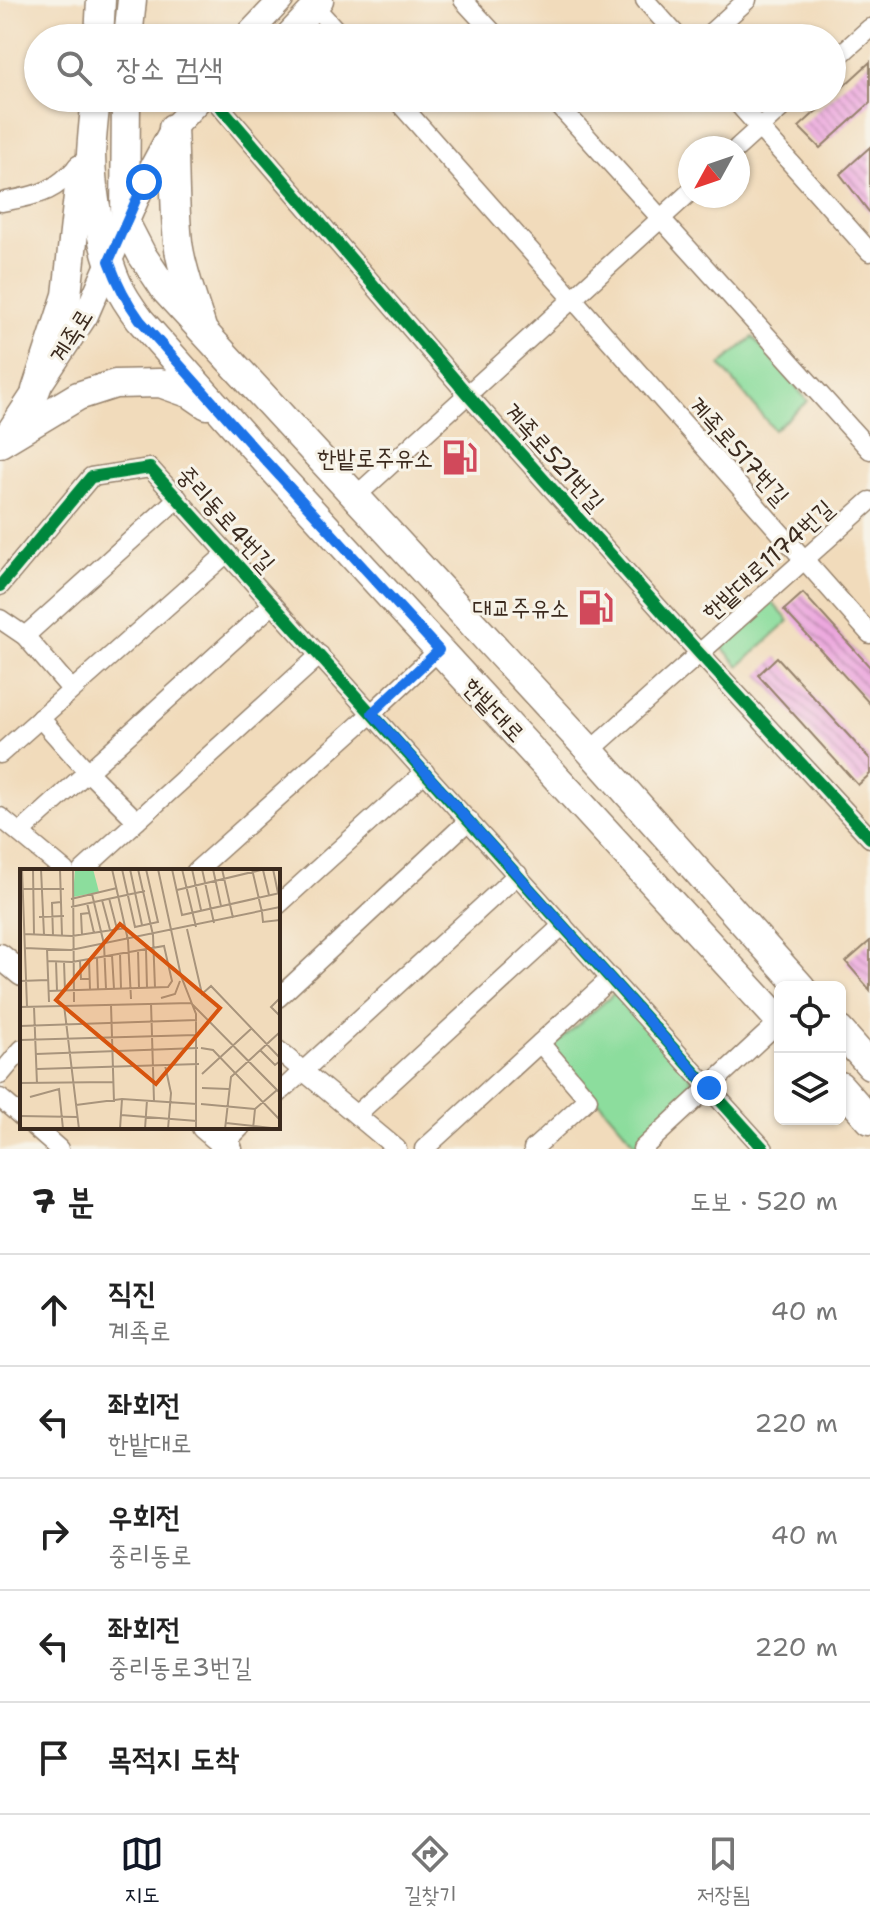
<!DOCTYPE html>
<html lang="ko">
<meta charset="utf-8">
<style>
:root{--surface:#fff;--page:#f2f2f2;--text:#222;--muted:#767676;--line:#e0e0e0;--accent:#111827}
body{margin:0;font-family:"Shantell Sans","Poor Story",sans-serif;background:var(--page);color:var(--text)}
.controls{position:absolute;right:24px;bottom:24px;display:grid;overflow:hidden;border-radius:12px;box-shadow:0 2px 6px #0004}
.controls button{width:72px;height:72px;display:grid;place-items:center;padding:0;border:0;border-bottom:2px solid var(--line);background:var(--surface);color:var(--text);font:40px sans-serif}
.compass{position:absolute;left:678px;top:136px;width:72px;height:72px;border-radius:50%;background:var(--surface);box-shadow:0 2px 6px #0004;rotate:230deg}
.stop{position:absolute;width:24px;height:24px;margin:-18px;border:6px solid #1a73e8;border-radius:50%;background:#fff}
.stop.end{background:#1a73e8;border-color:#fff;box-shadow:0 2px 8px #0008}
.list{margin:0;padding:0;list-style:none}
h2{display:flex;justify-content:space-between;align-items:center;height:104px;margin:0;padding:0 32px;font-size:34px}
h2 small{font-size:26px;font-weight:400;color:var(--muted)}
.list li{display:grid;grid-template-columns:52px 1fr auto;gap:24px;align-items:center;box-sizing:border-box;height:112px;padding:0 32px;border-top:2px solid var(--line)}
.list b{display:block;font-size:30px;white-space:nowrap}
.list p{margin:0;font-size:26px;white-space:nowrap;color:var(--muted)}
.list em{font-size:26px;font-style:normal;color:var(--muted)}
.icon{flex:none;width:44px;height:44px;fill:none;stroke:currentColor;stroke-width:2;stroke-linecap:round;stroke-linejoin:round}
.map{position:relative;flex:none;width:870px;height:1149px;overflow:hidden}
.search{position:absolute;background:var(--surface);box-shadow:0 2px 6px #0004;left:24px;right:24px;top:24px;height:88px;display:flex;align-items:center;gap:20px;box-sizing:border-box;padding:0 28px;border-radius:44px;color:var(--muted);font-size:30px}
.sheet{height:664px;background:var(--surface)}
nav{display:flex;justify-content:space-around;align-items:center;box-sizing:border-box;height:112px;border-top:2px solid var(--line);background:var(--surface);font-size:22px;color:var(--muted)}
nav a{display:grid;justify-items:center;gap:4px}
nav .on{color:var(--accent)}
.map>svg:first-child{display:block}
.park{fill:#8cdd9d;stroke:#64845e;stroke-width:2}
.building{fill:url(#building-back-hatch)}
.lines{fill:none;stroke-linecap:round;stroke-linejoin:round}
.street-casing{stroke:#96826c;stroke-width:21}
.secondary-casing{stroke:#96826c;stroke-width:27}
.primary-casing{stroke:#96826c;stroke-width:31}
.street{stroke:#fff;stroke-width:18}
.secondary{stroke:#fff;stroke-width:24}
.primary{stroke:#fff;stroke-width:28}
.cycleway-casing{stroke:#f7f3e8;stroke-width:17}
.cycleway{stroke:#00873e;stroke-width:12}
.route{stroke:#1a73e8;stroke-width:10}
.labels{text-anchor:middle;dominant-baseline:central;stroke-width:6;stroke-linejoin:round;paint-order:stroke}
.street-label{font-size:24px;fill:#3b2a1e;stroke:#f7f3e8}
.poi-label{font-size:24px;fill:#3b2a1e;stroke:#f7f3e8;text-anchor:end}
.inset-road{fill:none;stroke:#a8947c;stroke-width:2}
.view{fill:#d7540e;fill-opacity:0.15;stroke:#d7540e;stroke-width:4}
.inset-edge{fill:none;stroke:#3b2a1e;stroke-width:4}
</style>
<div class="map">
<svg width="870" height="1149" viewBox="0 0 870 1149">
<defs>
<pattern id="building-back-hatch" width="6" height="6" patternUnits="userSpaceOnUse" patternTransform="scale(2)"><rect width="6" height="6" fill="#eca7de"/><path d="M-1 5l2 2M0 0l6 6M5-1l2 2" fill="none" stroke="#c088b3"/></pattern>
</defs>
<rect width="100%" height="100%" fill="#f7f3e8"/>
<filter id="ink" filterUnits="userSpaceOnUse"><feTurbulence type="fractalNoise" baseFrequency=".0125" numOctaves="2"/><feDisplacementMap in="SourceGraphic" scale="16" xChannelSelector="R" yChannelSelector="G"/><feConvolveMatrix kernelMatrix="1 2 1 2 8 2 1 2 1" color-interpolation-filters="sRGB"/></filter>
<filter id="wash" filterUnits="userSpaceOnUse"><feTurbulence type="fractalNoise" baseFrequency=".006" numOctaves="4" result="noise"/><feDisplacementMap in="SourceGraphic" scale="32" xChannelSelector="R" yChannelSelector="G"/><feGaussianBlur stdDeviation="1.8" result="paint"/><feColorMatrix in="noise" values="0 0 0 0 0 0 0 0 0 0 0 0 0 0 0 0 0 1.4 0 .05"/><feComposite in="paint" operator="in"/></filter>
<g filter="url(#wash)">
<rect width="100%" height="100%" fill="#f1dbbb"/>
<g class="park">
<polygon points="753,337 808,401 774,430 720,365"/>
<polygon points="769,599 789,621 739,666 719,644"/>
<polygon points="617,991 691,1078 693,1099 638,1147 552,1047"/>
</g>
<g id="blocks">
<g class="building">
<polygon points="870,62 870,103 820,148 799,127"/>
<polygon points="870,147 870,213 840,174"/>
<polygon points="803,593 870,667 870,704 784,610"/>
<polygon points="777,657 870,759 870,774 858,785 758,675"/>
<polygon points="870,941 870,990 846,962"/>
</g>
</g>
</g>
<g filter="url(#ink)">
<use href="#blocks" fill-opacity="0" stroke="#96826c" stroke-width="2"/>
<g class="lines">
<defs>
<g id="street">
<polyline points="463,0 498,38"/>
<polyline points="645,0 679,38"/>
<polyline points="315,7 343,38"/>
<polyline points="705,38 747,0"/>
<polyline points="832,62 870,28"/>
<polyline points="213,98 468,395 700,654 870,838"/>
<polyline points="395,98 870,634"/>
<polyline points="552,98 870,450"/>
<polyline points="733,98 870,252"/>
<polyline points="737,148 792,98"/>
<path d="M2,202C41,194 52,194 80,164"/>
<polyline points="356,496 690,192"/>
<polyline points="0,586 91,477 150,468 764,1149"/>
<polyline points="0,619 25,636 71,689"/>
<polyline points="25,636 178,498"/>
<polyline points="40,718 88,772 137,821"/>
<polyline points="590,751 870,501"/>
<polyline points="0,754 227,553"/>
<polyline points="0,817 65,871"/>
<polyline points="20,833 273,604"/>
<polyline points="82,871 320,655"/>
<polyline points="196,871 372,713 439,650"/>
<polyline points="278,905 425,772"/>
<polyline points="278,998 469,820"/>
<polyline points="278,1050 397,1149"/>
<polyline points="0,1075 22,1049"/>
<polyline points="278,1094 518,874"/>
<polyline points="0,1098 22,1117"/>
<polyline points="356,1115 563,925"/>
<polyline points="34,1127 59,1149"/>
<polyline points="219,1149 241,1127"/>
<polyline points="424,1149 611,978"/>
<polyline points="533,1149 588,1099 540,1043"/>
<polyline points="642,1149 780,1021"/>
</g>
<g id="secondary">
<polyline points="245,38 281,0"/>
<polyline points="285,38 321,0"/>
<polyline points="3,440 86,315 144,182 173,128 201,98"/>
<polyline points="0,956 22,974"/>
<polyline points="204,1127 230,1149"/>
</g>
<g id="primary">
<polyline points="99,38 101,0"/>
<polyline points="128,38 132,0"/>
<path d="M96,98C94,117 92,136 91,154C91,192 102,249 117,283C123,297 131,308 140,320L262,457L780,1021"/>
<polyline points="126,98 125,222 142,255 166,291 590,751 801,987"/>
<path d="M173,128C175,166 174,204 178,242C181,269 194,302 202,328"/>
<polyline points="36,390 67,295 81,169"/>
<polyline points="0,443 78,396 115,384 160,383 191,394 207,405"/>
<polyline points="840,1031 870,1065"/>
<polyline points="840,1086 870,1120"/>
</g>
</defs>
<use href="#street" class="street-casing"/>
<use href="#secondary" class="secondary-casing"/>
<use href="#primary" class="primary-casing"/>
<use href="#street" class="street"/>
<use href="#secondary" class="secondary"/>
<use href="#primary" class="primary"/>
<defs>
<g id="cycleway">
<polyline points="213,98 468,395 700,654 870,838"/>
<polyline points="0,586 91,477 150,468 764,1149"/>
</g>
</defs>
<use href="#cycleway" class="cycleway-casing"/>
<use href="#cycleway" class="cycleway"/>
</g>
</g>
<g class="lines" filter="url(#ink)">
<path class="route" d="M144,182L109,261C117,283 126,301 140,320L262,457L439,650L372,713L709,1088"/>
</g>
<defs>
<symbol id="fuel-bare" viewBox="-9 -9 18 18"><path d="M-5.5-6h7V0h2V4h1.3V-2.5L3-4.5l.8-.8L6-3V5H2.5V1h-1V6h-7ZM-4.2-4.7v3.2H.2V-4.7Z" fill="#d1495b" stroke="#f7f3e8" stroke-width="2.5" paint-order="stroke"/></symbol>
</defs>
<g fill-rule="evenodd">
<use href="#fuel-bare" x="434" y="432" width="51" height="51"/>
<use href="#fuel-bare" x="570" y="582" width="51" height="51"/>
</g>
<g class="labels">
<g class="street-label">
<text transform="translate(71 336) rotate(-58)">계족로</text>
<text transform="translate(739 451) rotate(48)">계족로517번길</text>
<text transform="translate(554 457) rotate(48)">계족로521번길</text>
<text transform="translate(226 519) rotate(48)">중리동로4번길</text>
<text transform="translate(768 560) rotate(-42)">한밭대로1174번길</text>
<text transform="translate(494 710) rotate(47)">한밭대로</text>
</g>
<g class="poi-label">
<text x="433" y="458">한밭로주유소</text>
<text x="569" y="608">대교주유소</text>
</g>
</g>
<g transform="translate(20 869)">
<rect width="260" height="260" fill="#f1dbbb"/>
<path d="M55,0H73L79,23L53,28Z" fill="#8cdd9d"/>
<path class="inset-road" d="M2,0L7,138M13,0L14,66M21,0L24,66M40,0L42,67M53,0L54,133M92,0L108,71L111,130M102,0L115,58L138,53L126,0M110,0L122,56M118,0L133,66L135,119M138,0L161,107L176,145V260M152,0L162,46L260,24M162,0L176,58M172,0L181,41M182,0L194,54M193,0L201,37M202,0L213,49M232,0L242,43M253,0L258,24M243,1L249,26M0,20H44M157,21L245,0M72,25L84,75L86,120M89,29L97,60M51,30L97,19M82,31L90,61M67,34L74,64M51,38L125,22M242,43L243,53L260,51M19,48L44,47M167,60L182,125L191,117L260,189M4,65L52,67L106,59M62,66L61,45L69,44M33,67L32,34L41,33M5,79L51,81L260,38M27,80L29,133M126,80L127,119M118,81L119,119M100,84L101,120M92,86L94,120M77,89L78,121M69,90L70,121M27,92L52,93L144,77L152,112L148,118L28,122M36,92L37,122M60,92L61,110H69M44,93L45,122M0,112L28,111M141,129L155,125L160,112M260,129L251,138L260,147M131,134L134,232M44,136L59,260M91,136L94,233M0,138L171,134L260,224M14,138L17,215M0,157L177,151M0,171L176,166M181,179L193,181L260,251M240,181L255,196L260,192M16,185L178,179M145,196L151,224L148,260M17,200L179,195M182,205L232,159M0,214L93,213M182,219L209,220M10,228L39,220L43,260M181,235L235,240M56,236L102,230L177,235M101,246L177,252M0,247L58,248M206,254L260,260M100,260L102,230M125,260L127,231M205,260L211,208L260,163M233,260L235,240L257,221"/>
<path class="view" d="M100,55L200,139L136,215L36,131Z"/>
<rect width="260" height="260" class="inset-edge"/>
</g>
</svg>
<div class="controls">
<button><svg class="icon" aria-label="locate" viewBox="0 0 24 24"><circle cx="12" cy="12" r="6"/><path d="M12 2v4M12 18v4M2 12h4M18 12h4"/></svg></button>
<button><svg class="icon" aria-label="layers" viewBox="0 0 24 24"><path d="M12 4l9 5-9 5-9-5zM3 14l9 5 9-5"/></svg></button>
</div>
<svg class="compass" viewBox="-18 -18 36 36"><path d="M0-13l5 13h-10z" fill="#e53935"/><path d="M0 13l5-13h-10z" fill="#767676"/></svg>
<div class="stop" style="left:144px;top:182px"></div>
<div class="stop end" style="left:709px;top:1088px"></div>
<div class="search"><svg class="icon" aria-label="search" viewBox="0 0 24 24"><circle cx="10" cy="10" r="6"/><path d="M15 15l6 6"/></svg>장소 검색</div>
</div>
<section class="sheet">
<h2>7 분<small>도보 · 520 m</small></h2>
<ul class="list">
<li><svg class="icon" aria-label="ahead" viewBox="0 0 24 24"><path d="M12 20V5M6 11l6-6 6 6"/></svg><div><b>직진</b><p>계족로</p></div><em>40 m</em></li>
<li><svg class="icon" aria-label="left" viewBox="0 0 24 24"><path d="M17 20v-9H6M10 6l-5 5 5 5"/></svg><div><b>좌회전</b><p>한밭대로</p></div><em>220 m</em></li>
<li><svg class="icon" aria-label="right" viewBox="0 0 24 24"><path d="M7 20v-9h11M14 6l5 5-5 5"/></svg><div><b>우회전</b><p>중리동로</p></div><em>40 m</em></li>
<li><svg class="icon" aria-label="left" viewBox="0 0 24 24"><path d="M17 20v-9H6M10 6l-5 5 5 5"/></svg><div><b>좌회전</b><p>중리동로3번길</p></div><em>220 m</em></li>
<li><svg class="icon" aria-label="arrive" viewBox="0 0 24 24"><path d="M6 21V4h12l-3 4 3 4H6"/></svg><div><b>목적지 도착</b></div></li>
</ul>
</section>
<nav>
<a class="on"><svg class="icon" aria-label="map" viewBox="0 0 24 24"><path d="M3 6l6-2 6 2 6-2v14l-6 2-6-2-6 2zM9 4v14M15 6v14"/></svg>지도</a>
<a><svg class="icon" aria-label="directions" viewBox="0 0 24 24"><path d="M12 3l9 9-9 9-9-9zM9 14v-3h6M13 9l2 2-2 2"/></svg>길찾기</a>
<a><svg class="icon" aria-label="saved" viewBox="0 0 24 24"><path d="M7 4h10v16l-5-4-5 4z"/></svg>저장됨</a>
</nav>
